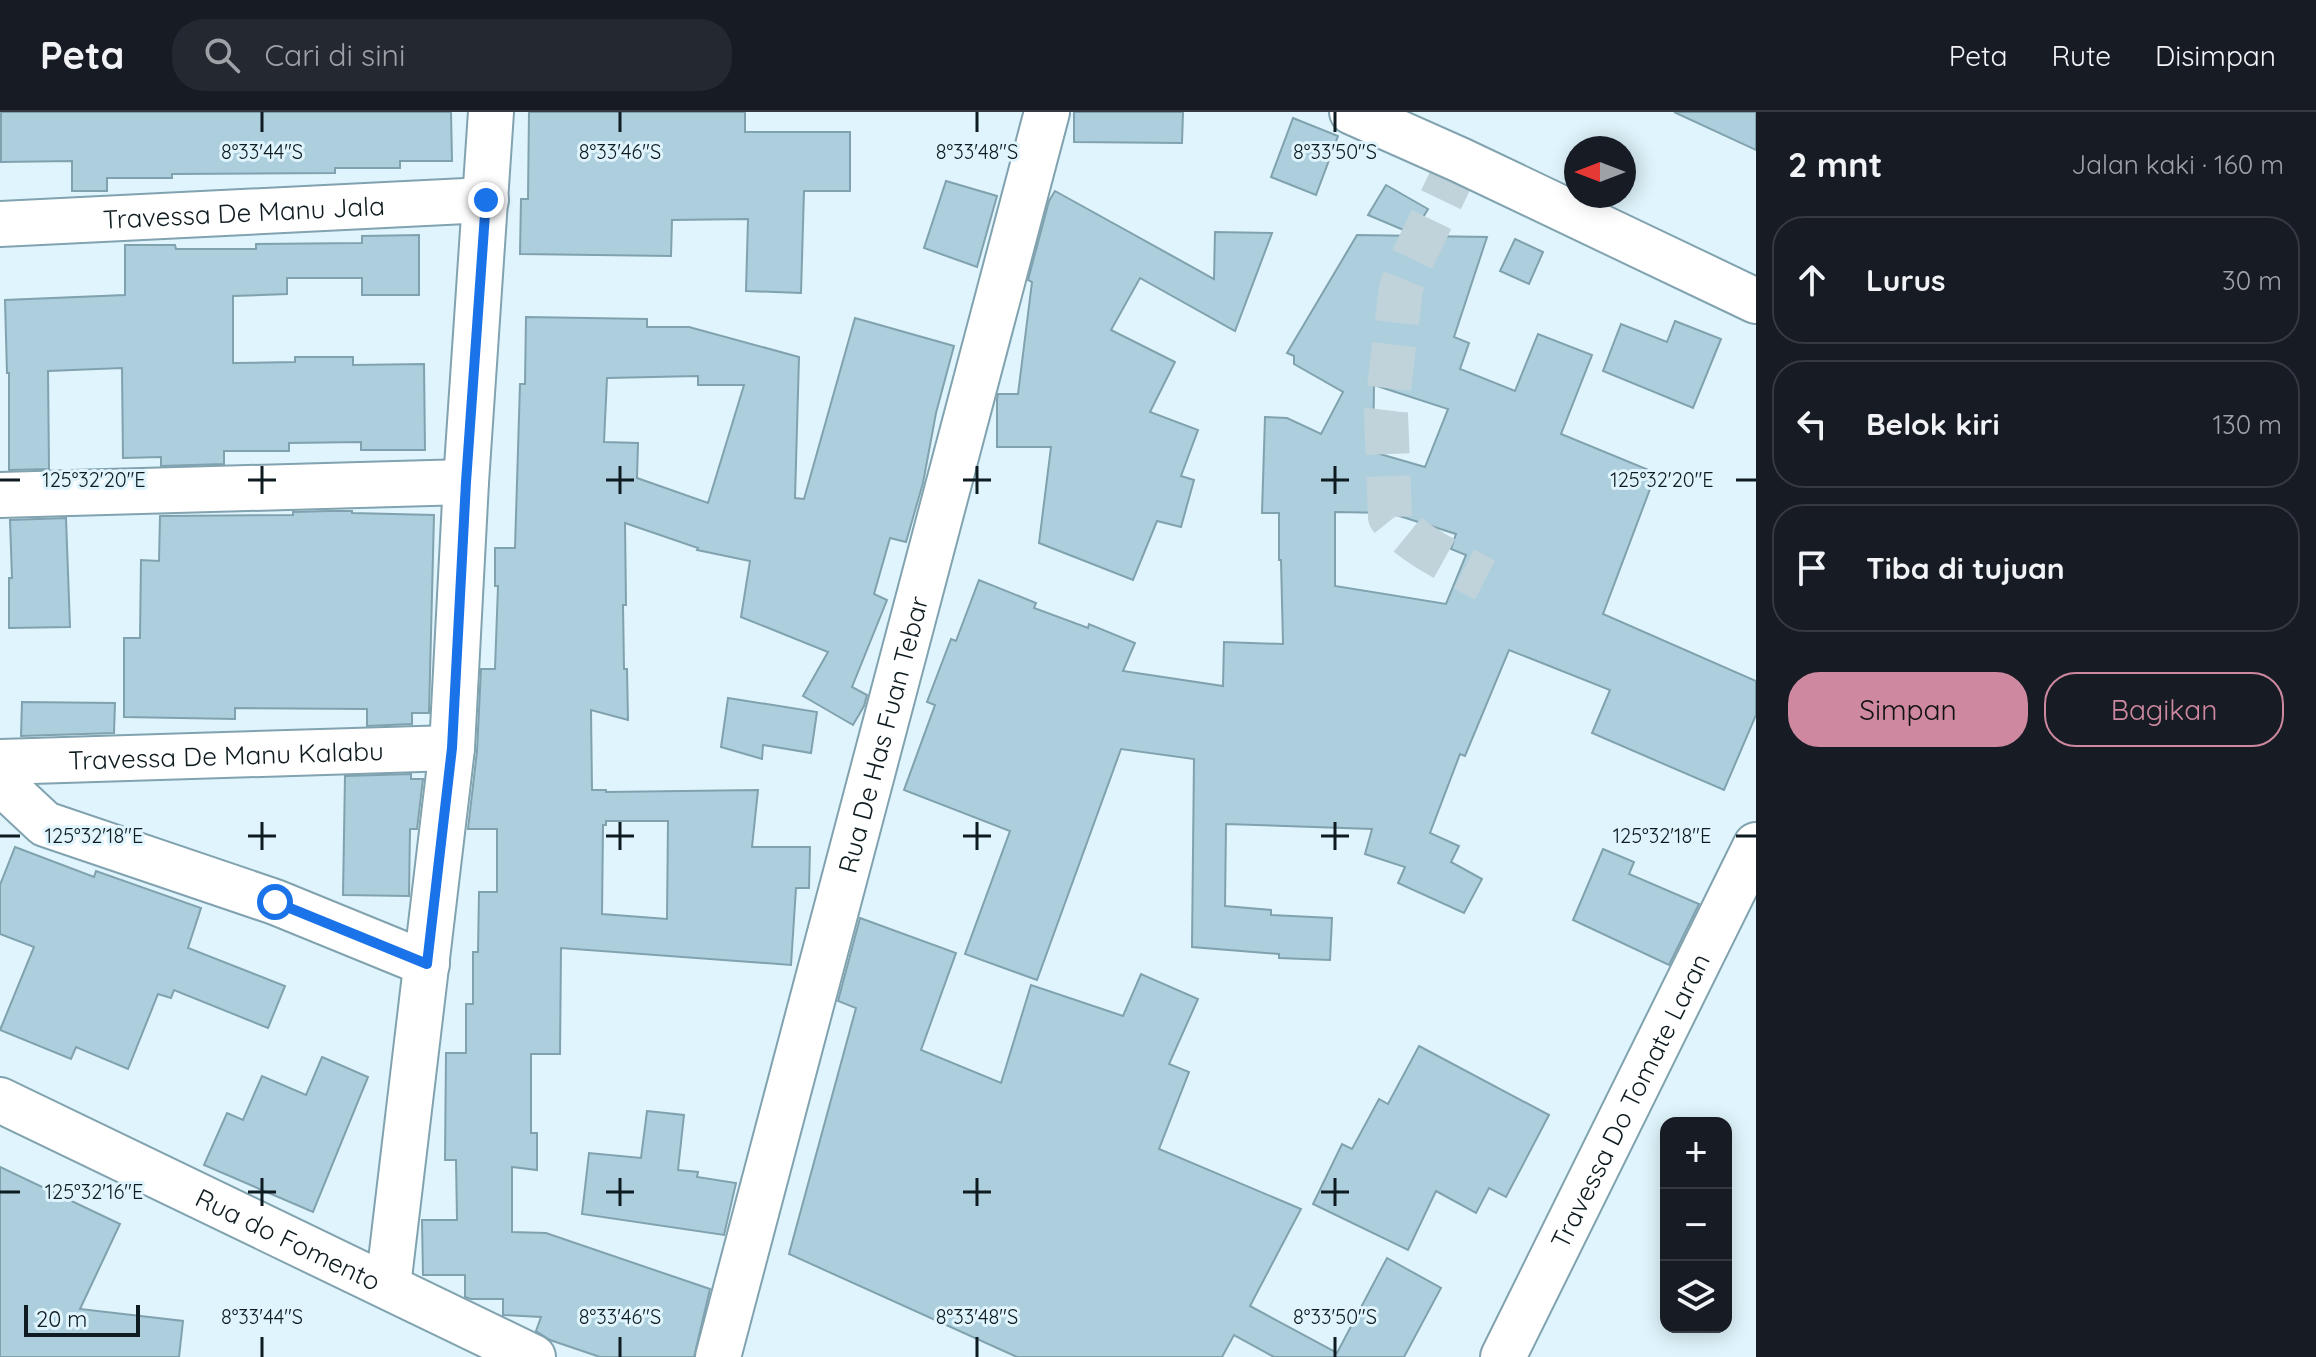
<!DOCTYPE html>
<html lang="id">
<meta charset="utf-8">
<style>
:root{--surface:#171b24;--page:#242831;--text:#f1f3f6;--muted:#9ea1a6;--line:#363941;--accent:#ce89a0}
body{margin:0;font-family:Quicksand,sans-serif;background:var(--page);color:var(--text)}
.controls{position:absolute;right:24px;bottom:24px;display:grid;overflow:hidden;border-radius:16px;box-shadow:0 4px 20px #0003}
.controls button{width:72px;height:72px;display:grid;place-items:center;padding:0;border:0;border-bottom:2px solid var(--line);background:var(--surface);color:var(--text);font:40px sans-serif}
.compass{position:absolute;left:1564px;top:24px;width:72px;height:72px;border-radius:50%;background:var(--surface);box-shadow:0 4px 20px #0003;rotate:270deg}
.scale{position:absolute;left:24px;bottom:20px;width:116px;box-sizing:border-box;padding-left:8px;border:4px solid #0e1b20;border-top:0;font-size:22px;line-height:28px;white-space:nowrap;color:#0e1b20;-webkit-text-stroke:6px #dff4fc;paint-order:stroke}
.stop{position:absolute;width:24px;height:24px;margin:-18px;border:6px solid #1a73e8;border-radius:50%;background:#fff}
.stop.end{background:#1a73e8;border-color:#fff;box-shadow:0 2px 8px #0008}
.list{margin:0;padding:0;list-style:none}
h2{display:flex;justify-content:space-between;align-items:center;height:104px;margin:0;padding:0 32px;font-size:34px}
h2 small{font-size:26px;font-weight:400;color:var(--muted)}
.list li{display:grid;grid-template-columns:52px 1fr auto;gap:24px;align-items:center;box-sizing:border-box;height:128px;margin:0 16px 16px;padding:0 16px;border:2px solid var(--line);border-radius:32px}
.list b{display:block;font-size:30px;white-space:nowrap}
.list em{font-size:26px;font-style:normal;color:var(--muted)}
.actions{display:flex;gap:16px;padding:24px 32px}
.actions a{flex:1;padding:18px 0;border:2px solid var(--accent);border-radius:32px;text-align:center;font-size:28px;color:var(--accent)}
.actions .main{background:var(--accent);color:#111}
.icon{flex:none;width:44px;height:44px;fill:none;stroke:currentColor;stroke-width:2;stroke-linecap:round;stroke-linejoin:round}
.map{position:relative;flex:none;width:1756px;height:1245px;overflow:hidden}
header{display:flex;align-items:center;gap:48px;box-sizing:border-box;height:112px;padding:0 40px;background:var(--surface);border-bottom:2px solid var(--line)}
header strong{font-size:38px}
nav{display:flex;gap:44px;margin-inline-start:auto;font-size:28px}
.search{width:560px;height:72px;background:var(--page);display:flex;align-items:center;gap:20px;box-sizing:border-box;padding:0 28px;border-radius:32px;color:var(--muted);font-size:30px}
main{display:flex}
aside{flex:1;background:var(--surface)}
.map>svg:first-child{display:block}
.building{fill:#adcfdd;stroke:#80a1ae;stroke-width:2;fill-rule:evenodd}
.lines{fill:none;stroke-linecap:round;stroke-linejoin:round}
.minor-tunnel{stroke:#c0d3db;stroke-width:44;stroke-dasharray:44 22;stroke-linecap:butt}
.minor-casing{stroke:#81a2af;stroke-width:48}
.minor{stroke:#fff;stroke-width:44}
.route{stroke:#1a73e8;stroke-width:10}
.ticks{fill:none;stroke:#0e1b20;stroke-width:3}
.labels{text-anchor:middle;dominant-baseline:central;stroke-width:6;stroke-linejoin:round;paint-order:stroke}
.street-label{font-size:26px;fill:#0e1b20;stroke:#dff4fc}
.ticks-label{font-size:20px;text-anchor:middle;fill:#0e1b20;stroke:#dff4fc;stroke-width:6;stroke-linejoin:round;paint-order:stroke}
</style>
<header>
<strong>Peta</strong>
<div class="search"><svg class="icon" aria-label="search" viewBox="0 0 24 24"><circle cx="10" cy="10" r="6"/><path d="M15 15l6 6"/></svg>Cari di sini</div>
<nav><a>Peta</a><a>Rute</a><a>Disimpan</a></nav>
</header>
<main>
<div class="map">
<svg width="1756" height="1245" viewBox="0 0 1756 1245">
<rect width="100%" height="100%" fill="#dff4fc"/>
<g class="building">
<polygon points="1,0 451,0 452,49 400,49 400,56 335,56 335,61 172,62 172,66 107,66 107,79 72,79 72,49 1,50"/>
<polygon points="529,0 745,0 745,20 850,20 850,79 804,79 801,181 746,179 748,107 672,108 671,144 520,142 521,87 528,87"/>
<polygon points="1074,0 1183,0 1182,31 1074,30"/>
<polygon points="1674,0 1756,0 1756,38"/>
<polygon points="1293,6 1338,24 1316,83 1271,65"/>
<polygon points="946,69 997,84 977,155 924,136"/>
<polygon points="1386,73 1428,97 1413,122 1368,103"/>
<polygon points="1055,79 1214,167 1215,120 1272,121 1235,219 1140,166 1111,218 1175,250 1150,300 1198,318 1181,364 1194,368 1181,415 1157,409 1133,468 1039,431 1051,335 997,335 997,287 998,282 1018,282 1032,170 1028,168 1049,89"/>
<polygon points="419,123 419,183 362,183 362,166 287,166 287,182 233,184 233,251 295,250 295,245 353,245 353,253 424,252 425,338 361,338 361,330 289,331 289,339 224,339 224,352 161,354 161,345 123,346 122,256 48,259 49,357 9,358 9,261 7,261 5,188 125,183 125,133 175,133 176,137 256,137 256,132 362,131 362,124"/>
<path d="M1357,123L1487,125L1454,225L1469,231L1460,257L1515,279L1538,222L1592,243L1561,322L1656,361L1603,502L1756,569V603L1724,678L1592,621L1610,578L1509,538L1465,644L1460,642L1430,721L1459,734L1451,750L1482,767L1464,801L1398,771L1405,755L1365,742L1372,717L1226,712L1225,794L1271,798V803L1332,806L1330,848L1279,846V842L1192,835L1194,647L1121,637L1037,868L965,842L1010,719L904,678L935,593L927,590L951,527L956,529L979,468L1036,491L1034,496L1088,516L1089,512L1135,531L1123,559L1223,574L1224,530L1283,532L1281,448H1279V401H1262L1265,305L1287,306L1321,322L1343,280L1294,252V244L1287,241ZM1374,273L1448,297L1425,355L1373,340ZM1335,400L1390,401L1456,422L1451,437L1466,443L1446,492L1335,474Z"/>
<polygon points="1515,127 1543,140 1529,172 1500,159"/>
<path d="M526,205L647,207V215H689L799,245L795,386L804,387L855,206L954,234L936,301L923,371L906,430L890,426L874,482L887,488L852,575L867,583L864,594L853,613L803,584L828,540L741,505L750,449L697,438L698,436L625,411L626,493H623L624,557H627L628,608L591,598L592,678H606V680L758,678L752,735H810L809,776H796L791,853L561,836L560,942H531V1021H537V1058L512,1055V1120L546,1121L710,1177L694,1245H600L550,1228L536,1219L541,1205L503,1203V1187H471L465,1185V1163H423L422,1108H457L456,1048H445L446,941H466V892H473V840H478L479,780H497V717H468L477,639L481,557H495L498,474H495V436H515L520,272H525ZM698,264V273H744L708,391L637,366L638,331L604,330L607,266ZM606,709H668L667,807L602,802L603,713H606Z"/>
<polygon points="1675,209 1721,227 1693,296 1603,259 1621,212 1667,230"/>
<polygon points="329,399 352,399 352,401 434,403 429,601 412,601 412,612 367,614 367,597 235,596 235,607 124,605 124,526 140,526 141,448 159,449 160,404 293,403 293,400"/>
<polygon points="66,406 70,515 9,516 9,466 12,466 10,408"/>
<polygon points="728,586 817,600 811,641 763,633 762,647 721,635"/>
<polygon points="22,590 115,591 114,621 21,624"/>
<polygon points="411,662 411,667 423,667 417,717 410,717 409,784 343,783 345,664"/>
<polygon points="15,735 94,765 96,759 201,796 188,836 285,874 268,916 174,878 171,886 158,882 128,957 76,935 71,947 0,918 34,835 0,822 0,773"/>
<polygon points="1603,737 1634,750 1629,762 1699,792 1669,853 1573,808"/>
<polygon points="860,806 956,841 921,938 1001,971 1031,873 1123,904 1141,862 1198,887 1169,952 1189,960 1159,1037 1301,1097 1250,1194 1337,1241 1387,1146 1441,1176 1404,1245 1274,1245 1234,1223 1222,1245 1017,1245 789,1142 856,896 838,889"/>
<polygon points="1419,934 1549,1003 1506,1085 1489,1076 1476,1101 1436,1079 1408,1138 1313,1092 1342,1032 1352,1037 1379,987 1388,992"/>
<polygon points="322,945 368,965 313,1100 204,1053 227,1001 243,1008 262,964 306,983"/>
<polygon points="647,999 684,1003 678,1058 698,1060 697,1065 736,1071 724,1123 582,1102 589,1041 641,1046"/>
<polygon points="0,1055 120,1112 80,1197 183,1209 179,1245 0,1245"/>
</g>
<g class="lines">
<path class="minor-tunnel" d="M1460,48L1412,148L1401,176L1386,301L1390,405C1410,432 1455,452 1485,468"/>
<defs>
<g id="minor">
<polyline points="1352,0 1460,48 1756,189"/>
<path id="s1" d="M0,112L486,88"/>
<polyline points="0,383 466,370"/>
<polyline points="0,650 15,684 45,712 275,790 427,852"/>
<path id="s2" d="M0,650L452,636"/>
<path id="s3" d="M0,988L533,1245"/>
<polyline points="388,1174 452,636 466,370 491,0"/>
<path id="s4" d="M718,1245L1047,0"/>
<path id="s5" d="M1503,1245L1756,733"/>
</g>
</defs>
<use href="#minor" class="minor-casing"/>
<use href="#minor" class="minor"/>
</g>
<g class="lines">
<polyline class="route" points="275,790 427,852 452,636 466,370 486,88"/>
</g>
<path class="ticks" d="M262,0V20M620,0V20M977,0V20M1335,0V20M262,354V382M620,354V382M977,354V382M1335,354V382M0,368H20M248,368H276M606,368H634M963,368H991M1321,368H1349M1736,368H1756M262,710V738M620,710V738M977,710V738M1335,710V738M0,724H20M248,724H276M606,724H634M963,724H991M1321,724H1349M1736,724H1756M262,1066V1094M620,1066V1094M977,1066V1094M1335,1066V1094M0,1080H20M248,1080H276M606,1080H634M963,1080H991M1321,1080H1349M262,1225V1245M620,1225V1245M977,1225V1245M1335,1225V1245"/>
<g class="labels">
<g class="street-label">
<text stroke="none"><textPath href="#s1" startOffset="244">Travessa De Manu Jala</textPath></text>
<text stroke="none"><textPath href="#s4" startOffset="644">Rua De Has Fuan Tebar</textPath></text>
<text stroke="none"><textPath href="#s2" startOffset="226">Travessa De Manu Kalabu</textPath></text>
<text stroke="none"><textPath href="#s5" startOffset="286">Travessa Do Tomate Laran</textPath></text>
<text stroke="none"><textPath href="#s3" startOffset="320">Rua do Fomento</textPath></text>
</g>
</g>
<g class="ticks-label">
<text x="262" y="47">8°33'44"S</text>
<text x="620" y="47">8°33'46"S</text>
<text x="977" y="47">8°33'48"S</text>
<text x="1335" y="47">8°33'50"S</text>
<text x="1662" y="375">125°32'20"E</text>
<text x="94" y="375">125°32'20"E</text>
<text x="1662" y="731">125°32'18"E</text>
<text x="94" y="731">125°32'18"E</text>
<text x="94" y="1087">125°32'16"E</text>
<text x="262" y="1212">8°33'44"S</text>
<text x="620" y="1212">8°33'46"S</text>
<text x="977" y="1212">8°33'48"S</text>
<text x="1335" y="1212">8°33'50"S</text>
</g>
</svg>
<div class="controls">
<button>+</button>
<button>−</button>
<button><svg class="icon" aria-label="layers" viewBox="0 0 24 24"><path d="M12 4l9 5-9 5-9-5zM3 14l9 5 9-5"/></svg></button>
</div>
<svg class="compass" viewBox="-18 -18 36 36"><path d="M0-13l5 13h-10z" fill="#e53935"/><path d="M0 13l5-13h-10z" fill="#9ea1a6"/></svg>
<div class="scale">20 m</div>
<div class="stop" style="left:275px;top:790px"></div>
<div class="stop end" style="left:486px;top:88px"></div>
</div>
<aside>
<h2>2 mnt<small>Jalan kaki · 160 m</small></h2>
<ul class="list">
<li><svg class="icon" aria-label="ahead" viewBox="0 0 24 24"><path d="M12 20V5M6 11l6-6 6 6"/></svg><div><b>Lurus</b></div><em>30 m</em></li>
<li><svg class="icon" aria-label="left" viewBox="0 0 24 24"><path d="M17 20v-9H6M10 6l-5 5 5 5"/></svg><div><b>Belok kiri</b></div><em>130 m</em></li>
<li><svg class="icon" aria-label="arrive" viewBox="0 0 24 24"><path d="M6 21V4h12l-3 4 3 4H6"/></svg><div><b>Tiba di tujuan</b></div></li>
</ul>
<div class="actions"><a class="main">Simpan</a><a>Bagikan</a></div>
</aside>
</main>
